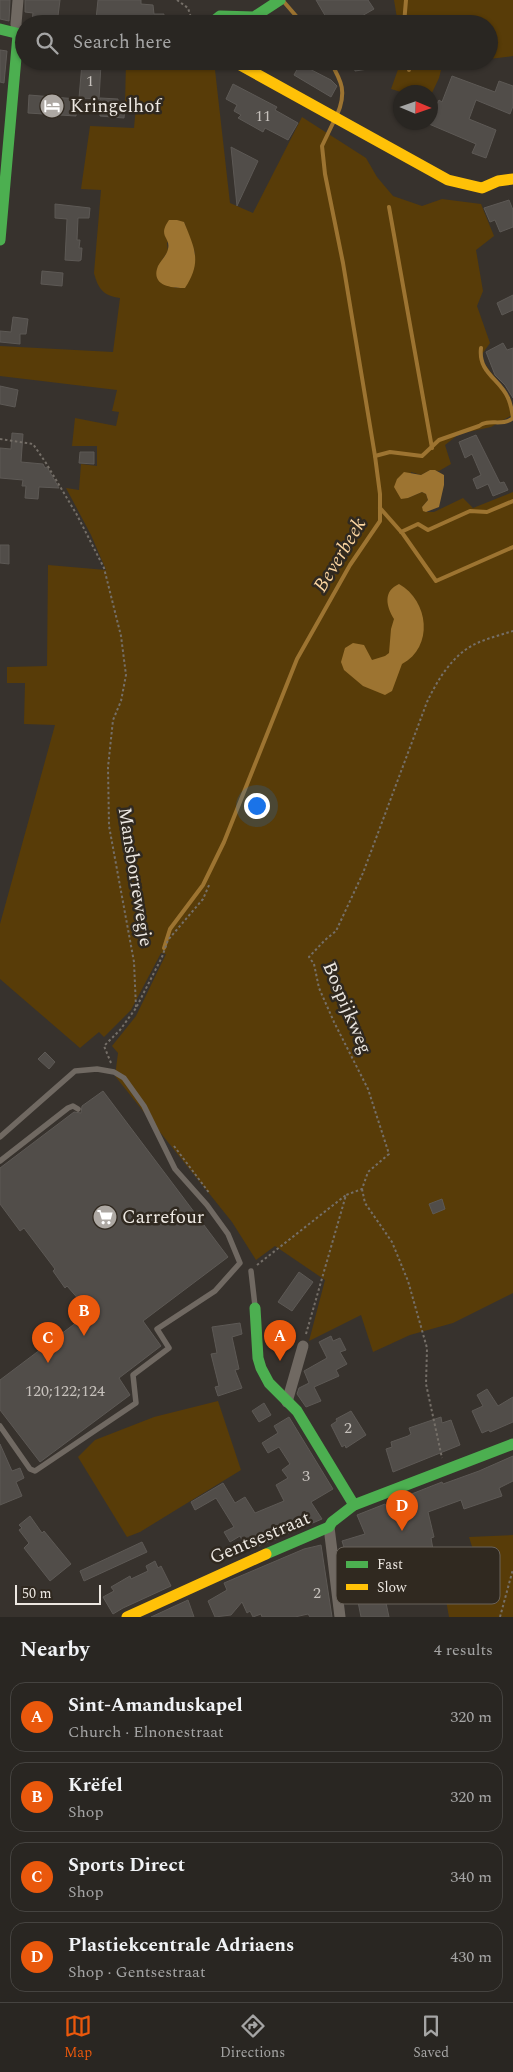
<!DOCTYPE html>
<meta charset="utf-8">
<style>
:root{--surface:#292622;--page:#312e2a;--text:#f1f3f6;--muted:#a5a5a5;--line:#454340;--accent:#ea580c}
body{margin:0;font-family:Spectral,serif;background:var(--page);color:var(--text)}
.compass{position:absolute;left:393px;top:85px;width:45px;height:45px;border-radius:50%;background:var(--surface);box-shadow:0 1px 4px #0004;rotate:92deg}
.scale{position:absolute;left:15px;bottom:12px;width:86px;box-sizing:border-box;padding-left:5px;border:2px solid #ede8e2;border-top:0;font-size:14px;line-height:18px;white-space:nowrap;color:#ede8e2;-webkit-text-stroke:4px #302920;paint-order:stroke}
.you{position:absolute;left:256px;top:805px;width:18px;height:18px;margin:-12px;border:4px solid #fff;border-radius:50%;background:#1a73e8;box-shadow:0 0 0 8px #1a73e833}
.badge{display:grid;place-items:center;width:32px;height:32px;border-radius:50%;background:var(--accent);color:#fff;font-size:16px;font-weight:700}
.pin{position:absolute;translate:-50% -41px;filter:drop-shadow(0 1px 2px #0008)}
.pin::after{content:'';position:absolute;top:26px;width:18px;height:15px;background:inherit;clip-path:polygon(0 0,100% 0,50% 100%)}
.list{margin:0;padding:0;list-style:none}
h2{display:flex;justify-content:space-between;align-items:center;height:65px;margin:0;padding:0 20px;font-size:21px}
h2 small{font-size:16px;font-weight:400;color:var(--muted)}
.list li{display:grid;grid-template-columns:32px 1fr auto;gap:15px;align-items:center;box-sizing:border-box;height:70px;margin:0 10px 10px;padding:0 10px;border:1px solid var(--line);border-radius:15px}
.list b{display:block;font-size:19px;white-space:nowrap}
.list p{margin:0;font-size:16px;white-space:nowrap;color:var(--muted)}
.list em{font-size:16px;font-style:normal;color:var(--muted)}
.icon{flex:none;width:28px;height:28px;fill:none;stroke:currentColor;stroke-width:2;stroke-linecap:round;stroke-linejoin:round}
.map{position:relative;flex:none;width:513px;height:1617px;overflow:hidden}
.search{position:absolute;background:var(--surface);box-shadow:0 1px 4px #0004;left:15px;right:15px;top:15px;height:55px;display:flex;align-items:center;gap:12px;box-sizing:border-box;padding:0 18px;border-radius:28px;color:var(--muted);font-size:19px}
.sheet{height:385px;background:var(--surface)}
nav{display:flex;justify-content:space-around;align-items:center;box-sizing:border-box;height:70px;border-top:1px solid var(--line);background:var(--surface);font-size:14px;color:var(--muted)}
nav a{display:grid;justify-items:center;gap:2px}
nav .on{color:var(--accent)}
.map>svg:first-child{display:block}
.green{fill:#583c08;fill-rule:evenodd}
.water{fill:#9d7431}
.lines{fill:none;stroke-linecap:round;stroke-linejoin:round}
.stream{stroke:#9d7431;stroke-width:4}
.building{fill:#514d49;stroke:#5d5955}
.path{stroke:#756f68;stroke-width:2;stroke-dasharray:2.5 2.5;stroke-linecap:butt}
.lane{stroke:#706962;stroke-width:5.5}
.street{stroke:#706962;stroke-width:11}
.fast{stroke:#4caf50;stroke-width:11}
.slow{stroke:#ffc107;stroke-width:11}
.labels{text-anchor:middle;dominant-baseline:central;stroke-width:5;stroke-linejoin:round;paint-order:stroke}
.number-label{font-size:16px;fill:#c6c1bc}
.poi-label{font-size:19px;fill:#ede8e2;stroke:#302920;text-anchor:start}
.street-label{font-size:19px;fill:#ede8e2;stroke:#302920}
.water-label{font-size:20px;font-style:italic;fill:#fbd5a0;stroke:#302920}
.key{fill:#302920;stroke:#69625a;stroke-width:1}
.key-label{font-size:14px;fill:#ede8e2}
</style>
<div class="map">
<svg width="513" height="1617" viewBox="0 0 513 1617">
<rect width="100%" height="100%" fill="#37322d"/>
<g class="green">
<polygon points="394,0 513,0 513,56 489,59 489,24 398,24"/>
<path d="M126,61H214L230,203L253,213L302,117L366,158L377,177L393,196L422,206L442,199L481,204L494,236L476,250L483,291L477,306L490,343L480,357L505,392L512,415L491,427L459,434L445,445L451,464L439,471L430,470L421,475L411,472L408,498L422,492L426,494L428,500L422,507L426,512H434L463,498L473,508L513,492V1293L453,1323L410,1335L373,1352L361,1315L309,1341L325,1280L275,1246L256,1260L232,1222L115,1076L118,1053L112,1046L136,1016L166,954L161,953L131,1010L104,1037L99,1032L80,1048L0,979V924L55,725L24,724L25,683H7V667L47,666L48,565L106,570L91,535L66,488L79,490L81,464L97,466V446H72L75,418L116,426L119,412L112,411L117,390L0,376V346L113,352L120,298C104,296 98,289 94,273L101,190L81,189L90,126L134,128L136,106H125ZM184,222L195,253L185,288H175L162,260L168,251L167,243Z"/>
<polygon points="401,61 474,61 442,66 439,78 431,95 430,92 401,92 391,89"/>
<polygon points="218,1401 241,1470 140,1532 127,1537 78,1457 95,1440 154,1417"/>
<polygon points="513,1535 513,1617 449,1617 441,1572 476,1559 469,1537"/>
</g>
<g class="water">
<path d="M169,220H177L184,222C195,249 202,262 185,288C172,288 150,286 158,266C161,260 167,255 168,249C171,237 157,237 169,220Z"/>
<polygon points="430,470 435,470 444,475 444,485 439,507 426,512 423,511 422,507 428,500 426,494 422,492 408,498 401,499 394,487 397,479 404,472 421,475"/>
<path d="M399,584C429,601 434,647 402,664L392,691L385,695L363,686L344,670L341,662L345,648L353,643L364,645L372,660L385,656L389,653L391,629L394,619C386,606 383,591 399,584Z"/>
</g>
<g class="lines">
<g class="stream">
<polyline points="284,2 303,24"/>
<polyline points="404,24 406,0"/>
<path d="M330,61C342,82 347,92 337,115"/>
<polyline points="408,61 409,70"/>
<polyline points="389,207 432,448"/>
<path d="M375,456L390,452L422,456L439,440L479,426C489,418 502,427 513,418C512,411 511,404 508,398C500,379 478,373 481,348"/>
<polyline points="380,508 403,534 436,581 513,547"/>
<polyline points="401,532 418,524 428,530 470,511 487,512 513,501"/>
<polyline points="164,948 170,929 203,885 224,842 297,659 350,565 380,521 380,494 375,456 343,263 325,174 322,146 334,121"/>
</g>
</g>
<g class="building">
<polygon points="0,0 10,0 9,21 0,19"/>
<polygon points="25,0 60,0 57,24 40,24 41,21 32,20 33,13 25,12"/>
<polygon points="98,0 141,0 141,4 153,5 154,14 164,14 163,24 101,24 102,19 96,19"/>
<polygon points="316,0 368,0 374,9 348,24 330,24"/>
<polygon points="0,50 7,51 4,83 0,82"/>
<polygon points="353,61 381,61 381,67 355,71"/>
<polygon points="82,63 101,64 99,99 79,98"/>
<polygon points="300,64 331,80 337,86 331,97 294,75"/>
<polygon points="452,76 495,92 499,81 513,86 513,106 510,114 476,100 469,119 496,130 486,158 472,153 476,144 429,124 436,106 439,100 442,102"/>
<polygon points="233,84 277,107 275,110 298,123 288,140 265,128 263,132 238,118 241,115 234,111 237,105 226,99"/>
<polygon points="29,95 77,99 76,116 28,113"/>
<polygon points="100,98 118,99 118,107 125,107 124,118 100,116"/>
<polygon points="231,147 258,161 237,206"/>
<polygon points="509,200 513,210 513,227 500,232 495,220 490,222 484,208"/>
<polygon points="55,204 90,208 89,218 78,218 77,240 80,240 79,248 82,248 81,260 79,261 65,260 67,219 55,218"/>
<polygon points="42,271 63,273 62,286 41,284"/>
<polygon points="513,295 513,310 502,315 497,303"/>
<polygon points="13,317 28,319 26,334 20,334 20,344 0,342 0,331 11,332"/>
<polygon points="503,343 507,350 513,348 513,398 505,385 495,375 486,352"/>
<polygon points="0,386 18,390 15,407 0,404"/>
<polygon points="12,433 23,434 21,462 43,464 45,468 47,467 59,488 39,487 38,499 25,498 26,486 22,486 23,480 0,478 0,448 11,449"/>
<polygon points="476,435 500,483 504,482 508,490 493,496 488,484 477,489 473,479 481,475 472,454 465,458 459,442"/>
<polygon points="80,452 94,452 94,464 79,463"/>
<polygon points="0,545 9,545 9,564 0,563"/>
<polygon points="45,1052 55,1062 49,1069 38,1059"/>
<polygon points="103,1091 228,1257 143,1321 161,1346 119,1378 130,1395 40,1462 0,1410 0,1380 77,1322 81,1302 67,1286 65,1288 53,1271 55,1269 24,1228 20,1231 0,1204 0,1168 74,1112 81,1113 82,1106"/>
<polygon points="442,1199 445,1209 433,1214 429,1204"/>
<polygon points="299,1272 313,1282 292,1311 278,1302"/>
<polygon points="240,1323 242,1334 232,1337 239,1369 235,1370 242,1388 218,1396 215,1387 219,1386 211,1354 217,1353 212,1327"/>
<polygon points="331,1336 333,1341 340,1338 346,1350 340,1352 347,1364 336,1370 339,1376 314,1387 321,1401 306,1407 297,1394 299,1388 309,1383 304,1371 327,1358 319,1342"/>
<polygon points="487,1389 498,1406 513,1397 513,1422 490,1432 489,1430 482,1433 472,1411 483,1406 477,1395"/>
<polygon points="264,1403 271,1415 259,1422 252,1411"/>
<polygon points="351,1411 366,1435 346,1448 345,1445 342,1447 331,1425 337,1421 336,1419"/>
<polygon points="289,1417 333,1489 311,1502 322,1519 259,1546 256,1540 245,1546 240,1536 230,1542 224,1532 234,1527 216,1498 195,1510 191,1502 223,1483 235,1503 245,1497 255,1513 284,1501 276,1485 288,1478 282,1470 290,1464 279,1447 268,1453 262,1443 278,1433 274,1426"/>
<polygon points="441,1417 442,1423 451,1420 460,1445 393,1472 386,1449 392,1447 391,1442 408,1436 411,1434 409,1428"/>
<polygon points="0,1444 12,1471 20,1468 24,1478 16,1482 22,1496 0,1505"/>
<polygon points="513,1456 513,1481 499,1488 502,1496 464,1509 461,1500 428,1512 434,1537 431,1538 434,1555 370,1568 374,1586 382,1584 389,1617 361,1617 349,1556 347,1557 342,1541 365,1534 357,1515 385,1504 395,1520 416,1512 409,1495 442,1482 443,1484 479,1471"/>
<polygon points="30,1516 42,1533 44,1531 71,1564 50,1581 24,1548 29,1543 19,1530 22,1528 19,1525"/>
<polygon points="142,1542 147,1552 84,1581 80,1571"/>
<polygon points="321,1545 332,1617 310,1617 308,1614 295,1617 262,1617 261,1614 253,1617 250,1611 247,1613 242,1602 231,1615 215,1617 208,1601 227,1590 224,1583 304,1549"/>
<polygon points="155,1561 158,1568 161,1566 171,1586 123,1608 113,1614 103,1597 114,1591 111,1587 130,1576 131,1579 148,1571 146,1566"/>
<polygon points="188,1600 194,1617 151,1617"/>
</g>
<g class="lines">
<g class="path">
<polyline points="177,0 188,8 193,24"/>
<polyline points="0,439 33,444 46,463 77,515 104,568 121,636 126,675 121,701 113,720 108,767 109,826 134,962 136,1008"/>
<polyline points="111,1063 104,1046 120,1030 136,1008 162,957 168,940 203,899 210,883"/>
<polyline points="174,1146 210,1194"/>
<polyline points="362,1189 365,1203 392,1242 408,1281 427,1348 426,1384 442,1458"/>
<polyline points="257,1265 346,1195"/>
<path d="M306,1334L346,1195L362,1189L368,1172L389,1154L368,1089L334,1022L319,988L314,964L309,957L325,940L336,931L363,873L427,702C437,681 451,657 473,645C485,639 500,635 513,631"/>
<polyline points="500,1617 513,1569"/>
</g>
<g class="lane">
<polyline points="0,1137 75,1071 97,1069 114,1072 124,1078 144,1106 175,1169 207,1205 228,1234 240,1263 215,1291 157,1329 169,1348 133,1375 136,1403 35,1471 30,1469 0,1426"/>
<polyline points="0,1161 68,1108 73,1106 78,1109"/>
<polyline points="251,1271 255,1306"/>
</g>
<g class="street">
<polyline points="18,0 16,24 18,35"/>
<polyline points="287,1402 303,1346"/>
<polyline points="329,1527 340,1617"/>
</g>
<g class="fast">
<polyline points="210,24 220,16 254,17 280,0"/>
<polyline points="0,29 24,35"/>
<polyline points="0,240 18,35"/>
<polyline points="255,1308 258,1358 261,1368 269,1383 297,1411 354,1505"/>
<polyline points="266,1554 329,1527 332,1522 354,1505 513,1444"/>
</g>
<g class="slow">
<polyline points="233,61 448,180 482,188 498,181 513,179"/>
<polyline points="127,1617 266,1554"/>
</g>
</g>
<defs>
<symbol id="hotel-disc" viewBox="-11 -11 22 22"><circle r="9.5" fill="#ada8a3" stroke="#302920"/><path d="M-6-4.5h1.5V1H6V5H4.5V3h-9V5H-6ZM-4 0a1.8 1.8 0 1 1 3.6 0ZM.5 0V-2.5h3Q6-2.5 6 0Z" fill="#fff"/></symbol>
<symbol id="supermarket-disc" viewBox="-11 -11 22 22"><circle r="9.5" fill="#ada8a3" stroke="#302920"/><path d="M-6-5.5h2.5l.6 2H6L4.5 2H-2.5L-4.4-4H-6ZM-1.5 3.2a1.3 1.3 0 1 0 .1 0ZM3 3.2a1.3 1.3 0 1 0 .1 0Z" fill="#fff"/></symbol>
</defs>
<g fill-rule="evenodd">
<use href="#hotel-disc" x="38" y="92" width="28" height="28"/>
<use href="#supermarket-disc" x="91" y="1203" width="28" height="28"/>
</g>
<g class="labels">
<g class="number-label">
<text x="90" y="81">1</text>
<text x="263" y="116">11</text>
<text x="65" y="1391">120;122;124</text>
<text x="348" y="1428">2</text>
<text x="306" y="1476">3</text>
<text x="317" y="1593">2</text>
</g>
<g class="poi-label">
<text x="70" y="106">Kringelhof</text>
<text x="122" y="1217">Carrefour</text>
</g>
<g class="street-label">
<text transform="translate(135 877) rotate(81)">Mansborrewegje</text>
<text transform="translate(347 1008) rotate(67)">Bospijkweg</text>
<text transform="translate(260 1538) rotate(-23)">Gentsestraat</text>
</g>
<g class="water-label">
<text transform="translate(340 555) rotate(-59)">Beverbeek</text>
</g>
</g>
<rect x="336" y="1547" width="164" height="57" rx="8" class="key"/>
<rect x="346" y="1561" width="22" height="7" fill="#4caf50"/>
<rect x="346" y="1584" width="22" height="6" fill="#ffc107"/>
<g class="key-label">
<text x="377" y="1569">Fast</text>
<text x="377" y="1592">Slow</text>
</g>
</svg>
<svg class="compass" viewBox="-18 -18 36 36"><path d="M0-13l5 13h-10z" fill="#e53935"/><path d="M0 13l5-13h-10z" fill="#a5a5a5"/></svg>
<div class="scale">50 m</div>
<div class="you"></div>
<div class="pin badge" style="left:280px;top:1361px">A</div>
<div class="pin badge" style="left:84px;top:1336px">B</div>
<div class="pin badge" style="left:48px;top:1363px">C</div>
<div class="pin badge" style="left:402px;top:1531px">D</div>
<div class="search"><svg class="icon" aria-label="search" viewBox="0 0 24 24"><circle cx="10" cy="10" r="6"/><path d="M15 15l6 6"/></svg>Search here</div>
</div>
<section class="sheet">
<h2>Nearby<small>4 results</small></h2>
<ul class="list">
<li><span class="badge">A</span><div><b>Sint-Amanduskapel</b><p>Church · Elnonestraat</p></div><em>320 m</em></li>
<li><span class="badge">B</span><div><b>Krëfel</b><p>Shop</p></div><em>320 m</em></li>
<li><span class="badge">C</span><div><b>Sports Direct</b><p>Shop</p></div><em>340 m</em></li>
<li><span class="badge">D</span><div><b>Plastiekcentrale Adriaens</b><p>Shop · Gentsestraat</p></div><em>430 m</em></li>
</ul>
</section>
<nav>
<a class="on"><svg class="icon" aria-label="map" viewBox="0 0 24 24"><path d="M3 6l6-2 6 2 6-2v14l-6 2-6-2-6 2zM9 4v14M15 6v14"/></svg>Map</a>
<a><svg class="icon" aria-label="directions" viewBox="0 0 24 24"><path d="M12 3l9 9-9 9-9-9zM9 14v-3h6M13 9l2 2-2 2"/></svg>Directions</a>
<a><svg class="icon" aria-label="saved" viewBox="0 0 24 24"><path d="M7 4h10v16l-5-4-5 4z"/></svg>Saved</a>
</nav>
